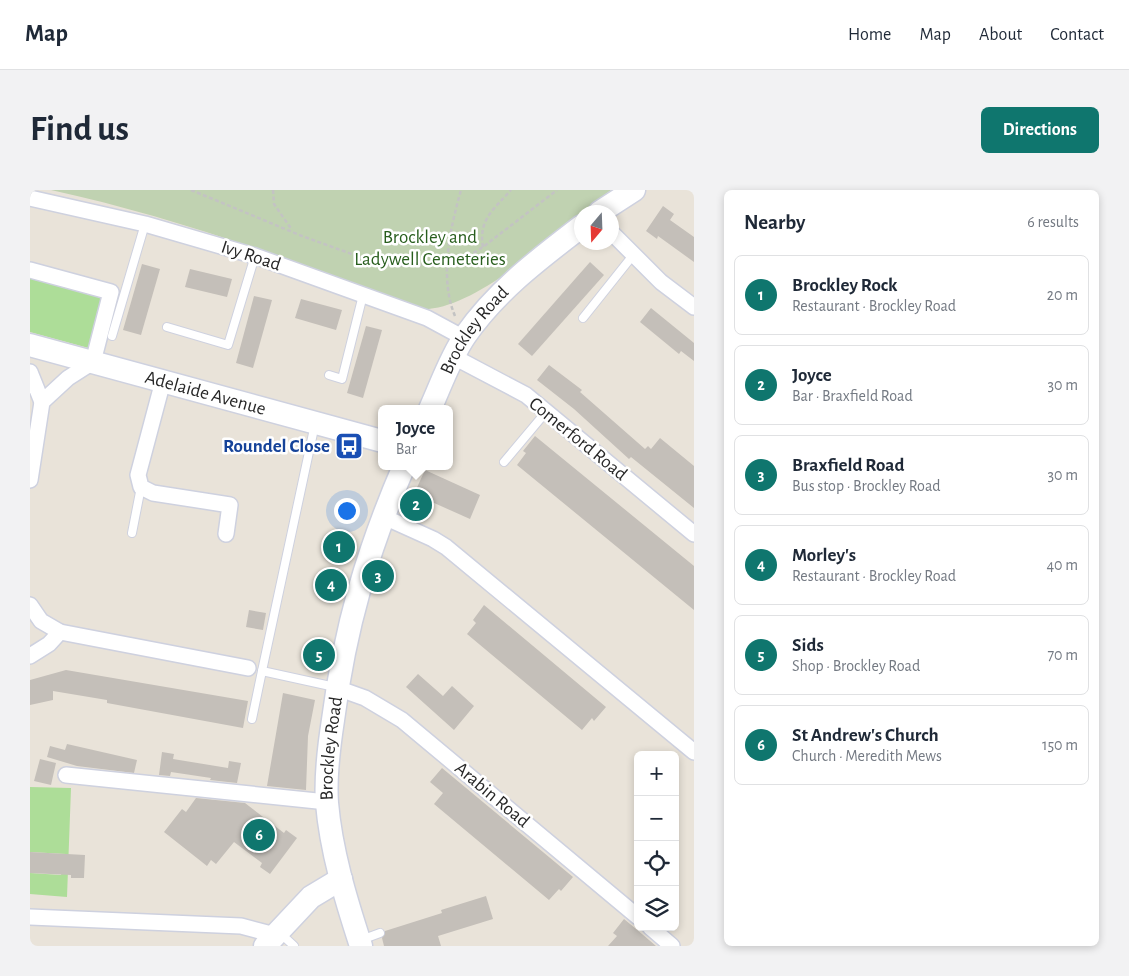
<!DOCTYPE html>
<meta charset="utf-8">
<style>
:root{--surface:#fff;--page:#f2f2f3;--text:#1f2937;--muted:#747a83;--line:#e0e1e3;--accent:#0f766e}
body{margin:0;font-family:"Alegreya Sans",sans-serif;background:var(--page);color:var(--text)}
.controls{position:absolute;right:15px;bottom:15px;display:grid;overflow:hidden;border-radius:8px;box-shadow:0 2px 8px #0003}
.controls button{width:45px;height:45px;display:grid;place-items:center;padding:0;border:0;border-bottom:1px solid var(--line);background:var(--surface);color:var(--text);font:25px sans-serif}
.compass{position:absolute;left:544px;top:15px;width:45px;height:45px;border-radius:50%;background:var(--surface);box-shadow:0 2px 8px #0003;rotate:199deg}
.you{position:absolute;left:316px;top:320px;width:18px;height:18px;margin:-12px;border:4px solid #fff;border-radius:50%;background:#1a73e8;box-shadow:0 0 0 8px #1a73e833}
.badge{display:grid;place-items:center;width:32px;height:32px;border-radius:50%;background:var(--accent);color:#fff;font-size:16px;font-weight:700}
.pin{position:absolute;translate:-50% -50%;border:2px solid #fff;box-shadow:0 1px 5px #0006}
.popup{position:absolute;left:348px;top:215px;width:75px;height:65px;box-sizing:border-box;display:grid;place-content:center;border-radius:8px;background:var(--surface);filter:drop-shadow(0 1px 4px #0005);font-size:16px;white-space:nowrap;color:var(--muted)}
.popup b{font-size:19px;color:var(--text)}
.popup::after{content:'';position:absolute;left:50%;top:100%;margin-left:-10px;border:10px solid transparent;border-top-color:var(--surface)}
.list{margin:0;padding:0;list-style:none}
h2{display:flex;justify-content:space-between;align-items:center;height:65px;margin:0;padding:0 20px;font-size:21px}
h2 small{font-size:16px;font-weight:400;color:var(--muted)}
.list li{display:grid;grid-template-columns:32px 1fr auto;gap:15px;align-items:center;box-sizing:border-box;height:80px;margin:0 10px 10px;padding:0 10px;border:1px solid var(--line);border-radius:8px}
.list b{display:block;font-size:19px;white-space:nowrap}
.list p{margin:0;font-size:16px;white-space:nowrap;color:var(--muted)}
.list em{font-size:16px;font-style:normal;color:var(--muted)}
.icon{flex:none;width:28px;height:28px;fill:none;stroke:currentColor;stroke-width:2;stroke-linecap:round;stroke-linejoin:round}
.map{position:relative;flex:none;width:664px;height:756px;overflow:hidden;border-radius:8px}
header{display:flex;align-items:center;gap:30px;box-sizing:border-box;height:70px;padding:0 25px;background:var(--surface);border-bottom:1px solid var(--line)}
header strong{font-size:24px}
nav{display:flex;gap:28px;margin-inline-start:auto;font-size:18px}
.intro{display:flex;align-items:center;justify-content:space-between;box-sizing:border-box;height:120px;padding:0 30px}
h1{margin:0;font-size:35px}
.button{padding:12px 22px;border-radius:8px;background:var(--accent);color:#fff;font-size:18px;font-weight:700}
main{display:flex;gap:30px;padding:0 30px}
aside{flex:1;background:var(--surface);border-radius:8px;box-shadow:0 2px 8px #0003}
.map>svg:first-child{display:block}
.green{fill:#addd98}
.cemetery{fill:#c0d2b1}
.building{fill:#c4bfb9}
.lines{fill:none;stroke-linecap:round;stroke-linejoin:round}
.lane-casing{stroke:#ced1df;stroke-width:10}
.street-casing{stroke:#ced1df;stroke-width:18}
.secondary-casing{stroke:#ced1df;stroke-width:25}
.path{stroke:#c3c3c3;stroke-width:2.5;stroke-dasharray:4 2.5;stroke-linecap:butt}
.lane{stroke:#fff;stroke-width:8}
.street{stroke:#fff;stroke-width:15}
.secondary{stroke:#fff;stroke-width:22}
.labels{text-anchor:middle;dominant-baseline:central;stroke-width:5;stroke-linejoin:round;paint-order:stroke}
.park-label{font-size:19px;fill:#285e1d;stroke:#fff}
.street-label{font-size:19px;fill:#272727;stroke:#fff}
.transit-label{font-size:19px;font-weight:bold;fill:#164399;stroke:#fff;text-anchor:end}
</style>
<header>
<strong>Map</strong>
<nav><a>Home</a><a>Map</a><a>About</a><a>Contact</a></nav>
</header>
<div class="intro"><h1>Find us</h1><a class="button">Directions</a></div>
<main>
<div class="map">
<svg width="664" height="756" viewBox="0 0 664 756">
<rect width="100%" height="100%" fill="#e9e3d9"/>
<g class="green">
<polygon points="0,80 81,102 66,160 0,142"/>
<polygon points="0,597 41,598 37,707 0,704 0,683 31,685 36,664 0,662"/>
</g>
<path class="cemetery" d="M21,0H581C538,34 449,119 394,119C271,73 149,28 21,0Z"/>
<g class="building">
<polygon points="633,16 644,24 640,30 664,47 664,72 628,46 627,49 616,41"/>
<polygon points="560,72 574,85 502,166 488,154"/>
<polygon points="112,74 130,79 111,145 93,140"/>
<polygon points="160,79 202,89 197,107 155,97"/>
<polygon points="224,106 242,110 223,178 206,173"/>
<polygon points="271,109 312,120 306,140 265,128"/>
<polygon points="621,118 664,153 664,171 651,161 649,164 610,132"/>
<polygon points="336,136 352,140 333,208 317,203"/>
<polygon points="519,175 552,200 550,202 615,259 618,256 621,259 630,248 664,276 664,318 601,267 599,269 544,219 507,190"/>
<polygon points="505,246 664,376 664,420 487,275 496,263 493,261"/>
<polygon points="395,280 450,305 440,329 384,304"/>
<polygon points="454,415 576,517 564,531 562,528 552,540 437,444 446,433 443,430"/>
<polygon points="219,420 236,423 233,440 216,437"/>
<polygon points="36,480 218,511 213,538 77,513 77,510 23,501 23,510 0,515 0,490"/>
<polygon points="388,484 413,506 422,496 444,516 424,540 376,497"/>
<polygon points="253,503 285,510 278,546 276,600 237,596"/>
<polygon points="37,554 107,570 104,583 47,576 17,567 20,556 35,560"/>
<polygon points="132,562 144,564 143,569 198,578 199,571 211,573 207,593 180,590 181,588 141,582 140,586 129,585"/>
<polygon points="10,569 26,573 21,595 4,591"/>
<polygon points="412,578 543,687 531,701 529,699 519,710 404,614 413,603 400,592"/>
<polygon points="166,608 215,613 254,643 256,640 267,648 240,684 230,677 232,673 204,652 186,674 181,670 177,676 134,642 152,619 156,622"/>
<polygon points="0,662 55,665 54,688 41,688 41,685 0,683"/>
<polygon points="456,706 463,729 408,746 411,756 354,756 352,748 355,741 412,723 411,720"/>
<polygon points="594,729 612,744 626,756 578,756 587,746 583,743"/>
</g>
<g class="lines">
<defs>
<g id="lane">
<polyline points="553,128 604,64"/>
<polyline points="137,137 198,155 225,66"/>
<polyline points="82,146 115,34"/>
<polyline points="299,185 312,189 333,105"/>
<polyline points="285,234 232,481 305,497"/>
<polyline points="474,272 516,222"/>
<polyline points="102,343 111,297"/>
<polyline points="222,529 232,481"/>
<polyline points="250,743 264,756"/>
<polyline points="331,750 350,743"/>
</g>
<g id="street">
<polyline points="0,8 115,34 225,66 397,128 434,148"/>
<polyline points="582,43 631,92 664,117"/>
<polyline points="0,80 81,102 63,172 38,188 12,212 0,290"/>
<polyline points="424,167 496,205 664,344"/>
<polyline points="0,182 12,212"/>
<polyline points="133,191 108,285 111,297 123,303 200,315 196,344"/>
<polyline points="352,326 403,349 416,357 664,562"/>
<polyline points="0,415 11,431 30,442 218,478"/>
<polyline points="0,466 19,454 30,442"/>
<polyline points="307,498 335,508 372,530 608,727"/>
<polyline points="36,585 297,612"/>
<polyline points="0,727 211,736 245,745"/>
<polyline points="620,737 642,756"/>
</g>
<g id="secondary">
<polyline points="570,22 604,0"/>
<path id="s1" d="M0,155L352,251"/>
<path id="s2" d="M400,219C411,195 420,168 435,146C466,101 509,69 552,36"/>
<polyline points="235,756 281,707 311,689"/>
<path id="s3" d="M331,756C316,710 301,661 297,613C295,586 299,556 303,530C315,437 337,362 374,276"/>
</g>
</defs>
<use href="#lane" class="lane-casing"/>
<use href="#street" class="street-casing"/>
<use href="#secondary" class="secondary-casing"/>
<g class="path">
<polyline points="161,0 272,46 330,67 363,76 417,74 434,69 453,57 527,0"/>
<polyline points="243,0 244,14 262,40"/>
<path d="M453,57C448,30 464,19 481,0"/>
<path d="M425,126C409,88 420,39 431,0"/>
</g>
<use href="#lane" class="lane"/>
<use href="#street" class="street"/>
<use href="#secondary" class="secondary"/>
</g>
<defs>
<symbol id="bus-square" viewBox="-11 -11 22 22"><rect x="-9" y="-9" width="18" height="18" rx="4" fill="#1a4fb4" stroke="#fff"/><path d="M-5-6H5V4H4V6H2V4H-2V6H-4V4H-5ZM-3.5-4V0h7V-4ZM-3.5 1.2v1.5H-2V1.2ZM2 1.2v1.5H3.5V1.2Z" fill="#fff"/></symbol>
</defs>
<g fill-rule="evenodd">
<use href="#bus-square" x="303" y="240" width="32" height="32"/>
</g>
<g class="labels">
<g class="park-label">
<text x="400" y="47">Brockley and<tspan x="400" dy="22">Ladywell Cemeteries</tspan></text>
</g>
<g class="street-label">
<text transform="translate(221 66) rotate(18)">Ivy Road</text>
<text stroke="none"><textPath href="#s2" startOffset="91">Brockley Road</textPath></text>
<text stroke="none"><textPath href="#s1" startOffset="182">Adelaide Avenue</textPath></text>
<text transform="translate(548 249) rotate(39)">Comerford Road</text>
<text stroke="none"><textPath href="#s3" startOffset="202">Brockley Road</textPath></text>
<text transform="translate(462 605) rotate(40)">Arabin Road</text>
</g>
<g class="transit-label">
<text x="300" y="256">Roundel Close</text>
</g>
</g>
</svg>
<div class="controls">
<button>+</button>
<button>−</button>
<button><svg class="icon" aria-label="locate" viewBox="0 0 24 24"><circle cx="12" cy="12" r="6"/><path d="M12 2v4M12 18v4M2 12h4M18 12h4"/></svg></button>
<button><svg class="icon" aria-label="layers" viewBox="0 0 24 24"><path d="M12 4l9 5-9 5-9-5zM3 14l9 5 9-5"/></svg></button>
</div>
<svg class="compass" viewBox="-18 -18 36 36"><path d="M0-13l5 13h-10z" fill="#e53935"/><path d="M0 13l5-13h-10z" fill="#747a83"/></svg>
<div class="you"></div>
<div class="pin badge" style="left:309px;top:357px">1</div>
<div class="pin badge" style="left:386px;top:315px">2</div>
<div class="popup"><b>Joyce</b>Bar</div>
<div class="pin badge" style="left:348px;top:386px">3</div>
<div class="pin badge" style="left:301px;top:395px">4</div>
<div class="pin badge" style="left:289px;top:465px">5</div>
<div class="pin badge" style="left:229px;top:645px">6</div>
</div>
<aside>
<h2>Nearby<small>6 results</small></h2>
<ul class="list">
<li><span class="badge">1</span><div><b>Brockley Rock</b><p>Restaurant · Brockley Road</p></div><em>20 m</em></li>
<li><span class="badge">2</span><div><b>Joyce</b><p>Bar · Braxfield Road</p></div><em>30 m</em></li>
<li><span class="badge">3</span><div><b>Braxfield Road</b><p>Bus stop · Brockley Road</p></div><em>30 m</em></li>
<li><span class="badge">4</span><div><b>Morley's</b><p>Restaurant · Brockley Road</p></div><em>40 m</em></li>
<li><span class="badge">5</span><div><b>Sids</b><p>Shop · Brockley Road</p></div><em>70 m</em></li>
<li><span class="badge">6</span><div><b>St Andrew's Church</b><p>Church · Meredith Mews</p></div><em>150 m</em></li>
</ul>
</aside>
</main>
